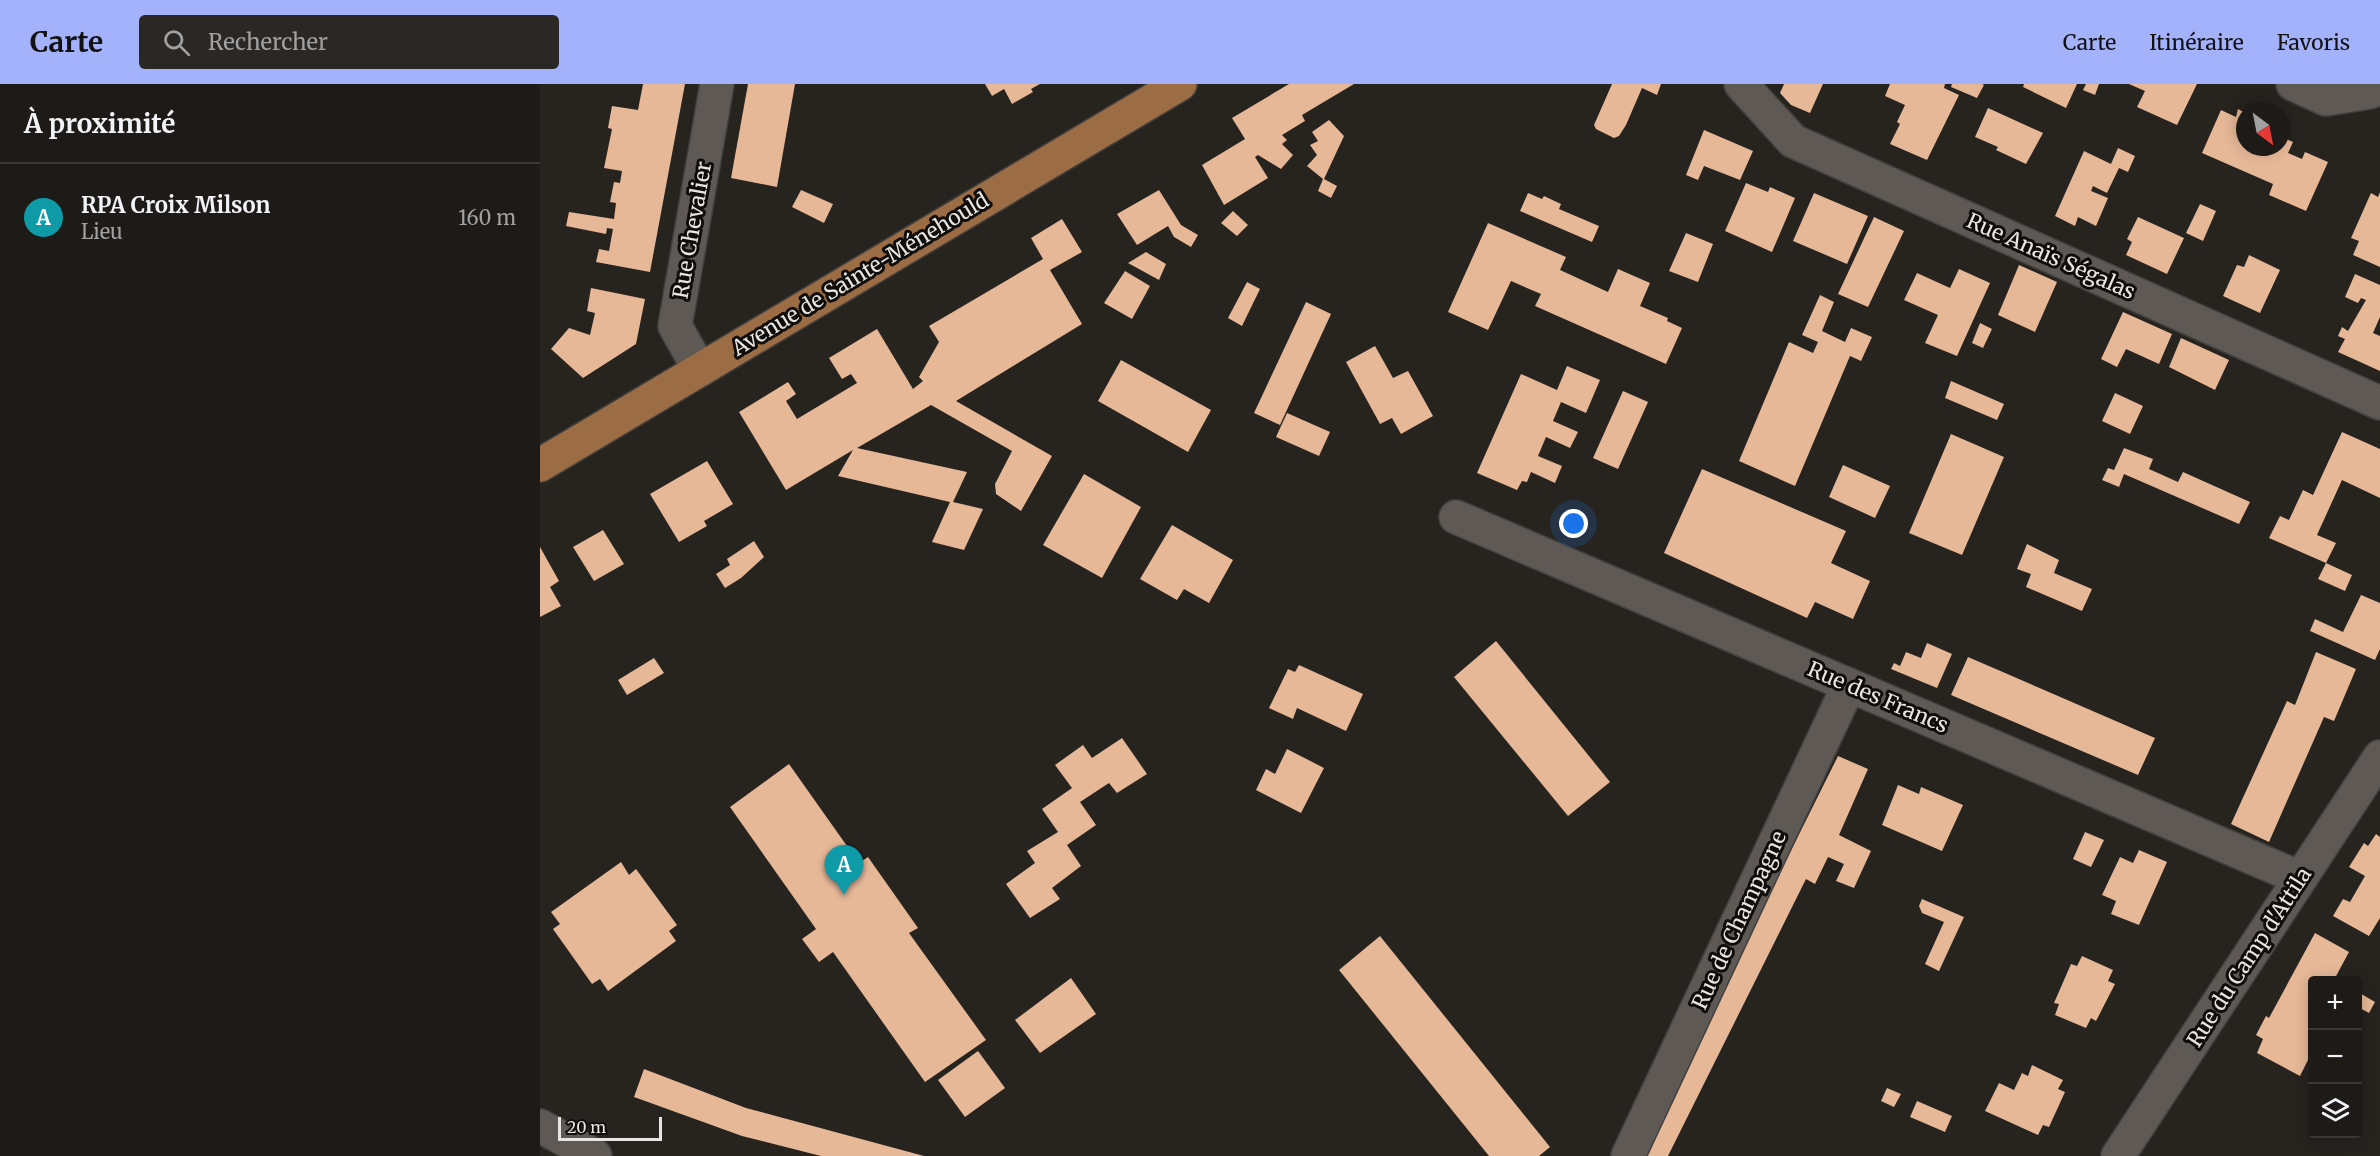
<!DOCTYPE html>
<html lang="fr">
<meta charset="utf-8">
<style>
:root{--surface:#1d1a17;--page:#2a2724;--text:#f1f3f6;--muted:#a0a1a1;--line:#3b3836;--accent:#a4b2fc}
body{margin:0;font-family:Merriweather,serif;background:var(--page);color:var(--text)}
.controls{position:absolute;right:18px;bottom:18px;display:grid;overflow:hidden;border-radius:6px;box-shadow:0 3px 15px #0003}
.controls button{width:54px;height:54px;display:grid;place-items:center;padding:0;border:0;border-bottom:2px solid var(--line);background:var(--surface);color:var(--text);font:30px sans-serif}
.compass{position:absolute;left:1696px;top:18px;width:54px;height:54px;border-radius:50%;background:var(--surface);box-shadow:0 3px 15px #0003;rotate:148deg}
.scale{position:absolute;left:18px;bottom:15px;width:104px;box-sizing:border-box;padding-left:6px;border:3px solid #e8e5e3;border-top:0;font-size:16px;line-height:21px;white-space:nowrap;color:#e8e5e3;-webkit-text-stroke:4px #0f0d0b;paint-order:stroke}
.you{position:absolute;left:1034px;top:440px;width:21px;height:21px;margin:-15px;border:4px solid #fff;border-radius:50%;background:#1a73e8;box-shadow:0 0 0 9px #1a73e833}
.badge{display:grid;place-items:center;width:39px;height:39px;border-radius:50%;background:var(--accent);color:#fff;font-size:20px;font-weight:700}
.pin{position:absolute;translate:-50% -50px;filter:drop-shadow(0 2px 3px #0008)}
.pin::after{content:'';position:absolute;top:32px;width:21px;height:18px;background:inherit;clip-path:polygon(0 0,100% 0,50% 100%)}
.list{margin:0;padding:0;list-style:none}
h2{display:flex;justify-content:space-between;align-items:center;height:78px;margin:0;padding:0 24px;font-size:26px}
h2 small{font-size:20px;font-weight:400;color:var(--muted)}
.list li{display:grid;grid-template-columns:39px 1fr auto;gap:18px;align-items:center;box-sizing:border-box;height:108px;padding:0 24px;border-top:2px solid var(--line)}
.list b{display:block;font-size:22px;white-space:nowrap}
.list p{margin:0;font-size:20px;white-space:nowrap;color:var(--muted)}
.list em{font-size:20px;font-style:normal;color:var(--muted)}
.icon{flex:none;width:33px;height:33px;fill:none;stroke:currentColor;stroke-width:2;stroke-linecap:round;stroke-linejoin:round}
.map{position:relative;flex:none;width:1840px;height:1072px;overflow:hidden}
header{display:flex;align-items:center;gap:36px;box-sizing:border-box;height:84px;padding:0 30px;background:var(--accent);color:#111}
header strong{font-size:28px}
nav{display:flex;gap:33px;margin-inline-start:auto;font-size:21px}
.search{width:420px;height:54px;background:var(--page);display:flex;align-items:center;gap:15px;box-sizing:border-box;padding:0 21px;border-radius:6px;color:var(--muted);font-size:22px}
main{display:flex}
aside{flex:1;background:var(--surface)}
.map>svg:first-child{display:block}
.building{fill:#e6b898}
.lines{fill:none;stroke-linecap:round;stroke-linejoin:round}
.minor-casing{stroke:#44403d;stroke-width:36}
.major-casing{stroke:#44403d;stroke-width:36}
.minor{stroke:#5e5955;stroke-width:33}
.major{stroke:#9c6c45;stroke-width:33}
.labels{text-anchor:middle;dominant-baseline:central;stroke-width:6;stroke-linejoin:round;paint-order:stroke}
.street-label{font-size:21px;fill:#e8e5e3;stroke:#0f0d0b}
</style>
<header>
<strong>Carte</strong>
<div class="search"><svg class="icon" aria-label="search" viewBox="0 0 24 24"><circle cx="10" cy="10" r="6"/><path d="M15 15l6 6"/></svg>Rechercher</div>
<nav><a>Carte</a><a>Itinéraire</a><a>Favoris</a></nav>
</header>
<main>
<aside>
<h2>À proximité<small></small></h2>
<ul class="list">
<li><span class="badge" style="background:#0f9aa8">A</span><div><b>RPA Croix Milson</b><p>Lieu</p></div><em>160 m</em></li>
</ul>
</aside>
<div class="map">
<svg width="1840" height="1072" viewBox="0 0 1840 1072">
<rect width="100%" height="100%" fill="#27231f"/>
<g class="building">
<polygon points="103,0 145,0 110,188 56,178 59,165 69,167 73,145 67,144 66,150 26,142 29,128 74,135 76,119 70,118 74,98 80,99 82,87 64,84 72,45 68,44 72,22 98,26"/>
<polygon points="208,0 255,0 237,103 191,94"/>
<polygon points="445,0 500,0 491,5 493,8 472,20 464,5 452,12"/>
<polygon points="749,0 814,0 762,31 765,37 742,51 747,56 742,60 753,71 741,85 718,71 715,73 728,94 684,121 662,81 705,55 692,34"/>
<polygon points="1072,0 1121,0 1117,11 1102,4 1086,41 1079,52 1074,54 1056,45 1054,41"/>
<polygon points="1244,0 1283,0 1270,29 1251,21 1240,9"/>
<polygon points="1350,0 1405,0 1404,4 1419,11 1387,76 1350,60 1360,40 1357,38 1365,21 1345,12"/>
<polygon points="1412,0 1442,0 1444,1 1437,14 1411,3"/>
<polygon points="1484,0 1537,0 1526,24 1483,3"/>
<polygon points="1546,0 1559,0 1555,11 1543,6"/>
<polygon points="1589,0 1657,0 1637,41 1597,23 1605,7"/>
<polygon points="1448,24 1503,49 1486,80 1456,66 1458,63 1435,53"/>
<polygon points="1698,25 1705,29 1705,63 1741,63 1741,53 1753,58 1748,69 1762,75 1765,68 1788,78 1766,127 1729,111 1733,100 1662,69 1681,26 1696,33"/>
<polygon points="789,36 804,52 784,95 797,102 791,114 778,107 783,95 767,82 777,71 770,61 778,57 772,48"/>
<polygon points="1164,46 1213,67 1200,96 1164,82 1158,96 1146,91"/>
<polygon points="1578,64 1595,72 1588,88 1579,84 1567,109 1553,102 1551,107 1568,114 1556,142 1538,133 1535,142 1515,132 1544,67 1571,80"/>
<polygon points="1206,99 1228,108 1230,103 1255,114 1232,168 1185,147"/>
<polygon points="261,106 293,120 284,139 252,123"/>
<polygon points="619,106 641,141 658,151 651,163 634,153 628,142 597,161 577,130"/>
<polygon points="1840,108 1840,183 1813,171 1819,157 1811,154 1831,109 1838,113"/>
<polygon points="988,109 1002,115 1004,112 1021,120 1019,125 1059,142 1052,158 980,127"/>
<polygon points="1274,109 1328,132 1307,180 1253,157"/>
<polygon points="1660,120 1676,127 1663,157 1646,149"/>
<polygon points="693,127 708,141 697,152 681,139"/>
<polygon points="1334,133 1364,147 1328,223 1298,210"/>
<polygon points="1598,133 1644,154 1627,190 1586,171 1592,158 1587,155"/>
<polygon points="522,135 542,168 510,186 542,240 416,317 512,372 481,427 456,410 455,400 472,367 391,321 317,364 427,388 413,418 443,425 424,466 392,458 410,418 298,392 313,366 246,406 199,328 248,298 256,310 246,317 257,335 317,299 311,290 302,295 289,274 337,245 373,305 383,297 379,293 399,258 389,242 503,175 491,154"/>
<polygon points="948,139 1026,173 1020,186 1068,208 1078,185 1110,199 1100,222 1128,234 1127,237 1142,244 1126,280 995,222 1001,210 971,197 948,246 908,228"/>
<polygon points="1146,149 1173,160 1158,198 1129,187"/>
<polygon points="606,168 626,180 619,196 588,179"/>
<polygon points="1709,171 1740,186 1720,229 1683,212 1697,181 1704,183"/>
<polygon points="1479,181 1517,198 1495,248 1458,231"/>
<polygon points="1419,185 1450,199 1417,272 1385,259 1398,231 1364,216 1377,189 1410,204"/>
<polygon points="585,187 610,202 592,235 564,219"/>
<polygon points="1815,190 1840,201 1840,233 1833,249 1840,252 1840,287 1798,268 1805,255 1798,252 1802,243 1808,247 1826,216 1821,214 1818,219 1805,213"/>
<polygon points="707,198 720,205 702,242 688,234"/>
<polygon points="51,204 105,215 96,260 43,294 11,265 29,244 50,251 55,229 47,227"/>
<polygon points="1280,211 1294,218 1282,247 1305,258 1311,244 1332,253 1321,277 1310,272 1255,402 1199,377 1249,258 1273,269 1278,258 1262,251"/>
<polygon points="766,218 791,230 740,341 714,329"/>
<polygon points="1583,228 1632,250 1619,280 1586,265 1577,283 1561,275"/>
<polygon points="1440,239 1452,245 1443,264 1432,259"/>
<polygon points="1641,254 1689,276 1675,306 1629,283"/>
<polygon points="835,262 853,294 868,287 893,332 861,350 852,334 840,340 806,278"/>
<polygon points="581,276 671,326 648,368 558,317"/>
<polygon points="1027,282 1060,296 1046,329 1021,318 1013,337 1038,348 1030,364 1006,353 998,372 1022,382 1015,399 991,388 987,398 982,397 977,406 937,389 981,290 1017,306"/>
<polygon points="1411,297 1464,320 1457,336 1405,314"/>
<polygon points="1083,307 1108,318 1078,385 1053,374"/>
<polygon points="1575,309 1603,322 1590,350 1562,337"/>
<polygon points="747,329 790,348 779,372 736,353"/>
<polygon points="1802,348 1840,365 1840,414 1802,396 1777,451 1796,459 1786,479 1729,454 1740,432 1749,436 1763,406 1773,411"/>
<polygon points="1411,350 1464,373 1422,471 1369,449"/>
<polygon points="1584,364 1613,375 1609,385 1638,398 1643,388 1710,418 1699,440 1584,390 1579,403 1562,396 1568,384 1574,386"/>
<polygon points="167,377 193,420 164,437 167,442 139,458 110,410"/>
<polygon points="1303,381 1350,402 1335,434 1289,413"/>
<polygon points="1162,385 1306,447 1291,479 1330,497 1313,535 1275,518 1267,534 1124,469"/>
<polygon points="544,390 601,423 562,494 503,461"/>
<polygon points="632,441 693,476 669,519 644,505 637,516 600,495"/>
<polygon points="63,446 84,480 54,497 33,463"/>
<polygon points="214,457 224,473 201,494 185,504 176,490 190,481 187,475"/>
<polygon points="1487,460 1519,476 1514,489 1552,505 1542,527 1486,503 1491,490 1477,485"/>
<polygon points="0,463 19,497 10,503 21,522 0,533"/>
<polygon points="1786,479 1812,491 1805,507 1778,495"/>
<polygon points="1821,511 1840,519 1840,565 1835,576 1770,547 1775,535 1803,548"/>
<polygon points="956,557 1070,698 1028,732 914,593"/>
<polygon points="1387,559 1412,570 1397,604 1351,585 1354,579 1360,582 1366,568 1381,574"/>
<polygon points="1776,568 1816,585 1794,637 1784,633 1729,758 1691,740 1747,617 1755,621"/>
<polygon points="1428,573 1615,654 1598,691 1411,611"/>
<polygon points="114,574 124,589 87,611 78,596"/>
<polygon points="759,581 823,610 806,647 757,624 753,635 729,624 748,585 755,588"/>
<polygon points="582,654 607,690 577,709 569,699 540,718 556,741 527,761 541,782 512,804 520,815 490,834 466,800 495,779 487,767 518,748 502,725 532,704 515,681 543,661 552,674"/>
<polygon points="747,665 784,684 761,729 716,706 726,685 735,690"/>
<polygon points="1298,672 1328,685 1299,751 1331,767 1314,804 1296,797 1304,780 1288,773 1275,800 1266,795 1128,1072 1099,1072"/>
<polygon points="249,680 319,779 328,773 378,844 369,849 446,956 385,998 293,868 279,878 262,855 276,845 190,723"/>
<polygon points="1358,701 1379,710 1381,703 1423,721 1402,767 1342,741"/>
<polygon points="1545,748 1564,756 1551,783 1533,775"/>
<polygon points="1836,750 1840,753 1840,834 1829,852 1793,832 1803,815 1810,818 1825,792 1809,783 1824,759 1828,762"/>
<polygon points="1599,766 1627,778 1599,841 1571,830 1576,817 1562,811 1580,773 1593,779"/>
<polygon points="81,778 89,791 96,785 137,841 129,847 136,857 68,907 60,895 52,900 13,845 20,840 11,828"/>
<polygon points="1382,815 1424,833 1399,887 1385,880 1404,838 1382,829 1379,822"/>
<polygon points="1775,849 1809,868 1795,894 1799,896 1772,896 1772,968 1760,992 1717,969 1723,955 1716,951 1726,932 1729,934"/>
<polygon points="840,852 1010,1063 999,1072 949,1072 799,886"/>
<polygon points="1542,872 1573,886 1568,897 1575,900 1556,937 1551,934 1546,944 1515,931 1519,920 1514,919 1531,880 1537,882"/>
<polygon points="531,894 556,930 500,969 475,936"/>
<polygon points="1818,908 1835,918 1829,929 1818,923"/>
<polygon points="438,967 465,1004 425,1033 398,996"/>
<polygon points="1492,981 1523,996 1518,1005 1525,1008 1509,1043 1503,1041 1498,1051 1445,1027 1459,999 1474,1006 1482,989 1488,992"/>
<polygon points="104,985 206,1024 384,1072 281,1072 202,1052 94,1013"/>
<polygon points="1347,1004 1361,1010 1354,1023 1341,1017"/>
<polygon points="1377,1017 1412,1032 1405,1048 1370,1033"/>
</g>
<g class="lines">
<defs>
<g id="minor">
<polyline points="1201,0 1253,57 1840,319"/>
<polyline points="1753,0 1786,15 1830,8 1833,0"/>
<polyline points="160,286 135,242 177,0"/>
<polyline points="916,433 1760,794"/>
<polyline points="0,1042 55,1072"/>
<polyline points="1088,1072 1309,601"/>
<polyline points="1578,1072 1840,673"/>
</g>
<polyline id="major" points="0,381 640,0"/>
</defs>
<use href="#minor" class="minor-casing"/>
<use href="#major" class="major-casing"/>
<use href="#minor" class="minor"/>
<use href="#major" class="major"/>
</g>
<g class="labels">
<g class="street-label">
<text transform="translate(152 146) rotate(-80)">Rue Chevalier</text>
<text transform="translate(1511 172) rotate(24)">Rue Anaïs Ségalas</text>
<text transform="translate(320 190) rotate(-31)">Avenue de Sainte-Ménehould</text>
<text transform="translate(1338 613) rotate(23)">Rue des Francs</text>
<text transform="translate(1199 836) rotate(-65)">Rue de Champagne</text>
<text transform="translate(1709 873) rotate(-57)">Rue du Camp d'Attila</text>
</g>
</g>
</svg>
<div class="controls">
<button>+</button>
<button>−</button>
<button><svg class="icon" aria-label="layers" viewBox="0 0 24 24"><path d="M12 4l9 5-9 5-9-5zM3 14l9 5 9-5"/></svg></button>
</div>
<svg class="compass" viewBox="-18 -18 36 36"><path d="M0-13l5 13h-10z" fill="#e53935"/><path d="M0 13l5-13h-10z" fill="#a0a1a1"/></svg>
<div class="scale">20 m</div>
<div class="you"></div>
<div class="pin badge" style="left:304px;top:811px;background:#0f9aa8">A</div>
</div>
</main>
